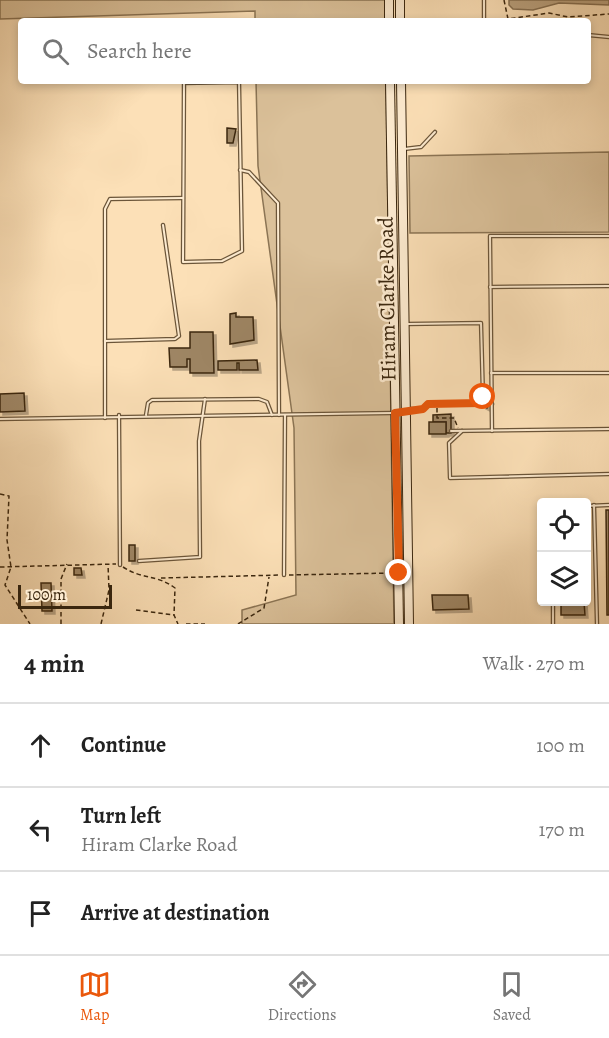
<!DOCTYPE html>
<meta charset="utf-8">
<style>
:root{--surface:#fff;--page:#f2f2f2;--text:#222;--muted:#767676;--line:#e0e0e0;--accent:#ea580c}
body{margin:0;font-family:Alegreya,serif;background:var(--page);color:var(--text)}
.controls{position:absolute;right:18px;bottom:18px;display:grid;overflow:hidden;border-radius:6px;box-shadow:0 3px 9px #0003}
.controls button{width:54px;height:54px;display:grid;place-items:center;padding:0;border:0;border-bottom:2px solid var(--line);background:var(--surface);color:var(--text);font:30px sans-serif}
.scale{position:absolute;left:18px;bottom:15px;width:94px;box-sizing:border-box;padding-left:6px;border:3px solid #3b270f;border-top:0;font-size:16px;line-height:21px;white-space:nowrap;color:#3b270f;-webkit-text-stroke:4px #fdebd0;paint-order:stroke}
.stop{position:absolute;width:18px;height:18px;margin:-14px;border:4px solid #ea580c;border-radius:50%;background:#fff}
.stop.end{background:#ea580c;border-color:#fff;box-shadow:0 2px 6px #0008}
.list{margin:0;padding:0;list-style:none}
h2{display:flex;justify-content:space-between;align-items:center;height:78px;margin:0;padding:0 24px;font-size:26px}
h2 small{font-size:20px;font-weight:400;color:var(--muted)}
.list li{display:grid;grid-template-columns:39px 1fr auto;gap:18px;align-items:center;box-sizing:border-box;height:84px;padding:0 24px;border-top:2px solid var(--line)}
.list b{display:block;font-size:22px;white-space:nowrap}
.list p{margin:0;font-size:20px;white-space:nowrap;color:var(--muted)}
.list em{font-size:20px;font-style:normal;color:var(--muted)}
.icon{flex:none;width:33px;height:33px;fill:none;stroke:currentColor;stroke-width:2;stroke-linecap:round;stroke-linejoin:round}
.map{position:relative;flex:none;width:609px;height:624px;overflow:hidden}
.search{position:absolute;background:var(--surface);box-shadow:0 3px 9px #0003;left:18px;right:18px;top:18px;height:66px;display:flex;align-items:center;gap:15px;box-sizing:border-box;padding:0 21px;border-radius:6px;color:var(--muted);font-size:22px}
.sheet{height:330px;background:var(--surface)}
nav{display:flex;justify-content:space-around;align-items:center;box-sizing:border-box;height:84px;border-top:2px solid var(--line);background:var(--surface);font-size:16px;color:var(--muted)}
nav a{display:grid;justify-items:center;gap:3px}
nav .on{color:var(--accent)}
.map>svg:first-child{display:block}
.green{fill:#dbc19a;stroke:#8b7454;stroke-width:1.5}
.water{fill:#baa17e;stroke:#877052;stroke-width:1.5}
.building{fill:#9f8766;stroke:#3b270f;stroke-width:1.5;filter:url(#shadow)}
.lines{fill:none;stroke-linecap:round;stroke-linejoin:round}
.lane-casing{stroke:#6b5539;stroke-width:4.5}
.secondary-casing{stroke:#3b270f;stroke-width:10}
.path{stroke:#3b270f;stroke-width:1.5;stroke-dasharray:4.5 3;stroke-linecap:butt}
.lane{stroke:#fdebd0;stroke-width:2}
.secondary{stroke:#fdebd0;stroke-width:8}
.route{stroke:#ea580c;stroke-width:8}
.labels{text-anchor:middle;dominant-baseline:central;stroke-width:5;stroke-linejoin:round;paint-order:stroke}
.street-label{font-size:21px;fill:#3b270f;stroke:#fdebd0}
</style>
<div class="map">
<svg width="609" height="624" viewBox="0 0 609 624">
<defs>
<filter id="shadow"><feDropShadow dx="3" dy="3" stdDeviation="0" flood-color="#0004"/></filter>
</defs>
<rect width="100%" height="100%" fill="#fce0b7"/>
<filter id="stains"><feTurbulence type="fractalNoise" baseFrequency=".00333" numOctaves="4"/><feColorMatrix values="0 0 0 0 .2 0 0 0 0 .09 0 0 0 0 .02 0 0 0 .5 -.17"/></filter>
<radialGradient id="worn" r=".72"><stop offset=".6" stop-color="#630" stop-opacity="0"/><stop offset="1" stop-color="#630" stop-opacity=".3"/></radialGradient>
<g class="green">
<polygon points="0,0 385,0 385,21 255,21 255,11 0,19"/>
<polygon points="256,81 386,81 394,624 242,624 242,610 296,595 294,428 258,166"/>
<polygon points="609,152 609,232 410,233 409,156"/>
</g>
<polygon class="water" points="509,0 609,0 609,5 559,3 533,10 513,9 509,5"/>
<g class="building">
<polygon points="227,128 236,129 233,143 227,143"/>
<polygon points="236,313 236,317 253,317 254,340 230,344 230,314"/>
<polygon points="190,332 213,332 214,373 190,373 190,359 187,359 187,367 170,367 169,348 190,348"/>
<polygon points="257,360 258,370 239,370 239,363 237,363 237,370 218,370 218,361"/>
<polygon points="24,393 25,411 0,412 0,394"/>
<polygon points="487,399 491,401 487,408 483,406"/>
<polygon points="451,414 451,433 446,433 446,422 433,422 433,415"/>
<rect x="429" y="422" width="17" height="12"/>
<polygon points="606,510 609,510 609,615 607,615"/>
<rect x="129" y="545" width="6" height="16"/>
<polygon points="74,568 81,568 82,575 74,575"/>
<polygon points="41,583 51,583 52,611 42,611"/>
<polygon points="432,595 468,595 469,609 433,610"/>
<polygon points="561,602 584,602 585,615 561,615"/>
</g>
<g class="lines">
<defs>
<g id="lane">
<polyline points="484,0 484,21"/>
<polyline points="588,35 609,37"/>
<polygon points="239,82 242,251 222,261 183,262 184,83"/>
<polyline points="404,149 421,147 435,132"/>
<polyline points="240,170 249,172 278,203 279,415"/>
<polyline points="490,287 609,286"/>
<polyline points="407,324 481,323 483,397 480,403 428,404 423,409 408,409"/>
<polyline points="105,341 175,339 179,336 163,225"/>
<polyline points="491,373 609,373"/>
<polyline points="119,415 120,565"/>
<polyline points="146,415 148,403 152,400 259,399 267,402 272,415"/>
<polyline points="105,418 105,209 110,199 183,198"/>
<polyline points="0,419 392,413"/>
<polyline points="451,431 609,429"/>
<polyline points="462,431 449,443 450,478 609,474"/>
<polyline points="492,431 490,236 609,236"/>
<polyline points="594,505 597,624"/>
<polyline points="586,506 609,505"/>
<polyline points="139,561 200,557 199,441 205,399"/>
<polyline points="284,575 285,415"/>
<polyline points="553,602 553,624"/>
</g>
<g id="secondary">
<polyline points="389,0 389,21"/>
<polyline points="400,0 400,21"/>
<polyline points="390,81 399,624"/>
<polyline points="401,81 409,624"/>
</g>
</defs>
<use href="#lane" class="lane-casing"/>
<use href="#secondary" class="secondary-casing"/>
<g class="path">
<polyline points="504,0 508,19 549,13 568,17 609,14"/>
<polyline points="437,408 437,418 454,418 458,428"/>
<polyline points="0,494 9,496 7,540 11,567 5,585 30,624"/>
<polyline points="0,567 116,564"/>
<path d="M123,567C143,580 156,574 175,588L174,615L178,624"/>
<polyline points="289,575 392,573"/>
<polyline points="161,578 281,575"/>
<polyline points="136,610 174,615"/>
<polyline points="61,624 61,579 67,564"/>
<polyline points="101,624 109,590 108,564"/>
<polyline points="186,624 205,624"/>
<polyline points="238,624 264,608 269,577"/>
</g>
<use href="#lane" class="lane"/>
<use href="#secondary" class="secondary"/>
</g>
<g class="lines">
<polyline class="route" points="399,573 395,413 423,409 428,404 480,403 483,397"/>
</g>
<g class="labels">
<g class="street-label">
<text transform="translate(387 299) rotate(-91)">Hiram Clarke Road</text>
</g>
</g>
<rect width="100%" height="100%" filter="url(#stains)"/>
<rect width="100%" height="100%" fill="url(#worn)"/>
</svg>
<div class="controls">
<button><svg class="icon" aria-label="locate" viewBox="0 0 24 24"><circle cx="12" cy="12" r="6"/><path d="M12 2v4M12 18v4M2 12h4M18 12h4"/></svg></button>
<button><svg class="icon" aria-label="layers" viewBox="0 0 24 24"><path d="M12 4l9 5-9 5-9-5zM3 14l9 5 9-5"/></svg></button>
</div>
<div class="scale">100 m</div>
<div class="stop" style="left:483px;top:397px"></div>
<div class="stop end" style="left:399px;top:573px"></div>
<div class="search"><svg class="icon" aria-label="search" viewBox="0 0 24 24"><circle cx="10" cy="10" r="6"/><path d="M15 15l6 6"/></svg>Search here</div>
</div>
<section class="sheet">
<h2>4 min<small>Walk · 270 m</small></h2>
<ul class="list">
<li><svg class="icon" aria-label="ahead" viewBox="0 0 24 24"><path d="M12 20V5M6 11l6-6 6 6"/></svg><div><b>Continue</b></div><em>100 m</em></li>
<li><svg class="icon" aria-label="left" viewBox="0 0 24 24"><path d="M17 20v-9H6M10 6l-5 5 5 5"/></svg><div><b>Turn left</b><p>Hiram Clarke Road</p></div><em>170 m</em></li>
<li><svg class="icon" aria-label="arrive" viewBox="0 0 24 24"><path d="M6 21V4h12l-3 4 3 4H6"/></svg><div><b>Arrive at destination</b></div></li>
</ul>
</section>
<nav>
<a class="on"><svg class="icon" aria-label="map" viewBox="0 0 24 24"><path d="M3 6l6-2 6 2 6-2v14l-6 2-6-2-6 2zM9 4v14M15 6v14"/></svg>Map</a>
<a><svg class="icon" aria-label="directions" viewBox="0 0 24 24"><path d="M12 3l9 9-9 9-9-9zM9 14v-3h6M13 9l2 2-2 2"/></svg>Directions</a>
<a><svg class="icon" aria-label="saved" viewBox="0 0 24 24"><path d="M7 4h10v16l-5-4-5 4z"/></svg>Saved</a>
</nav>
